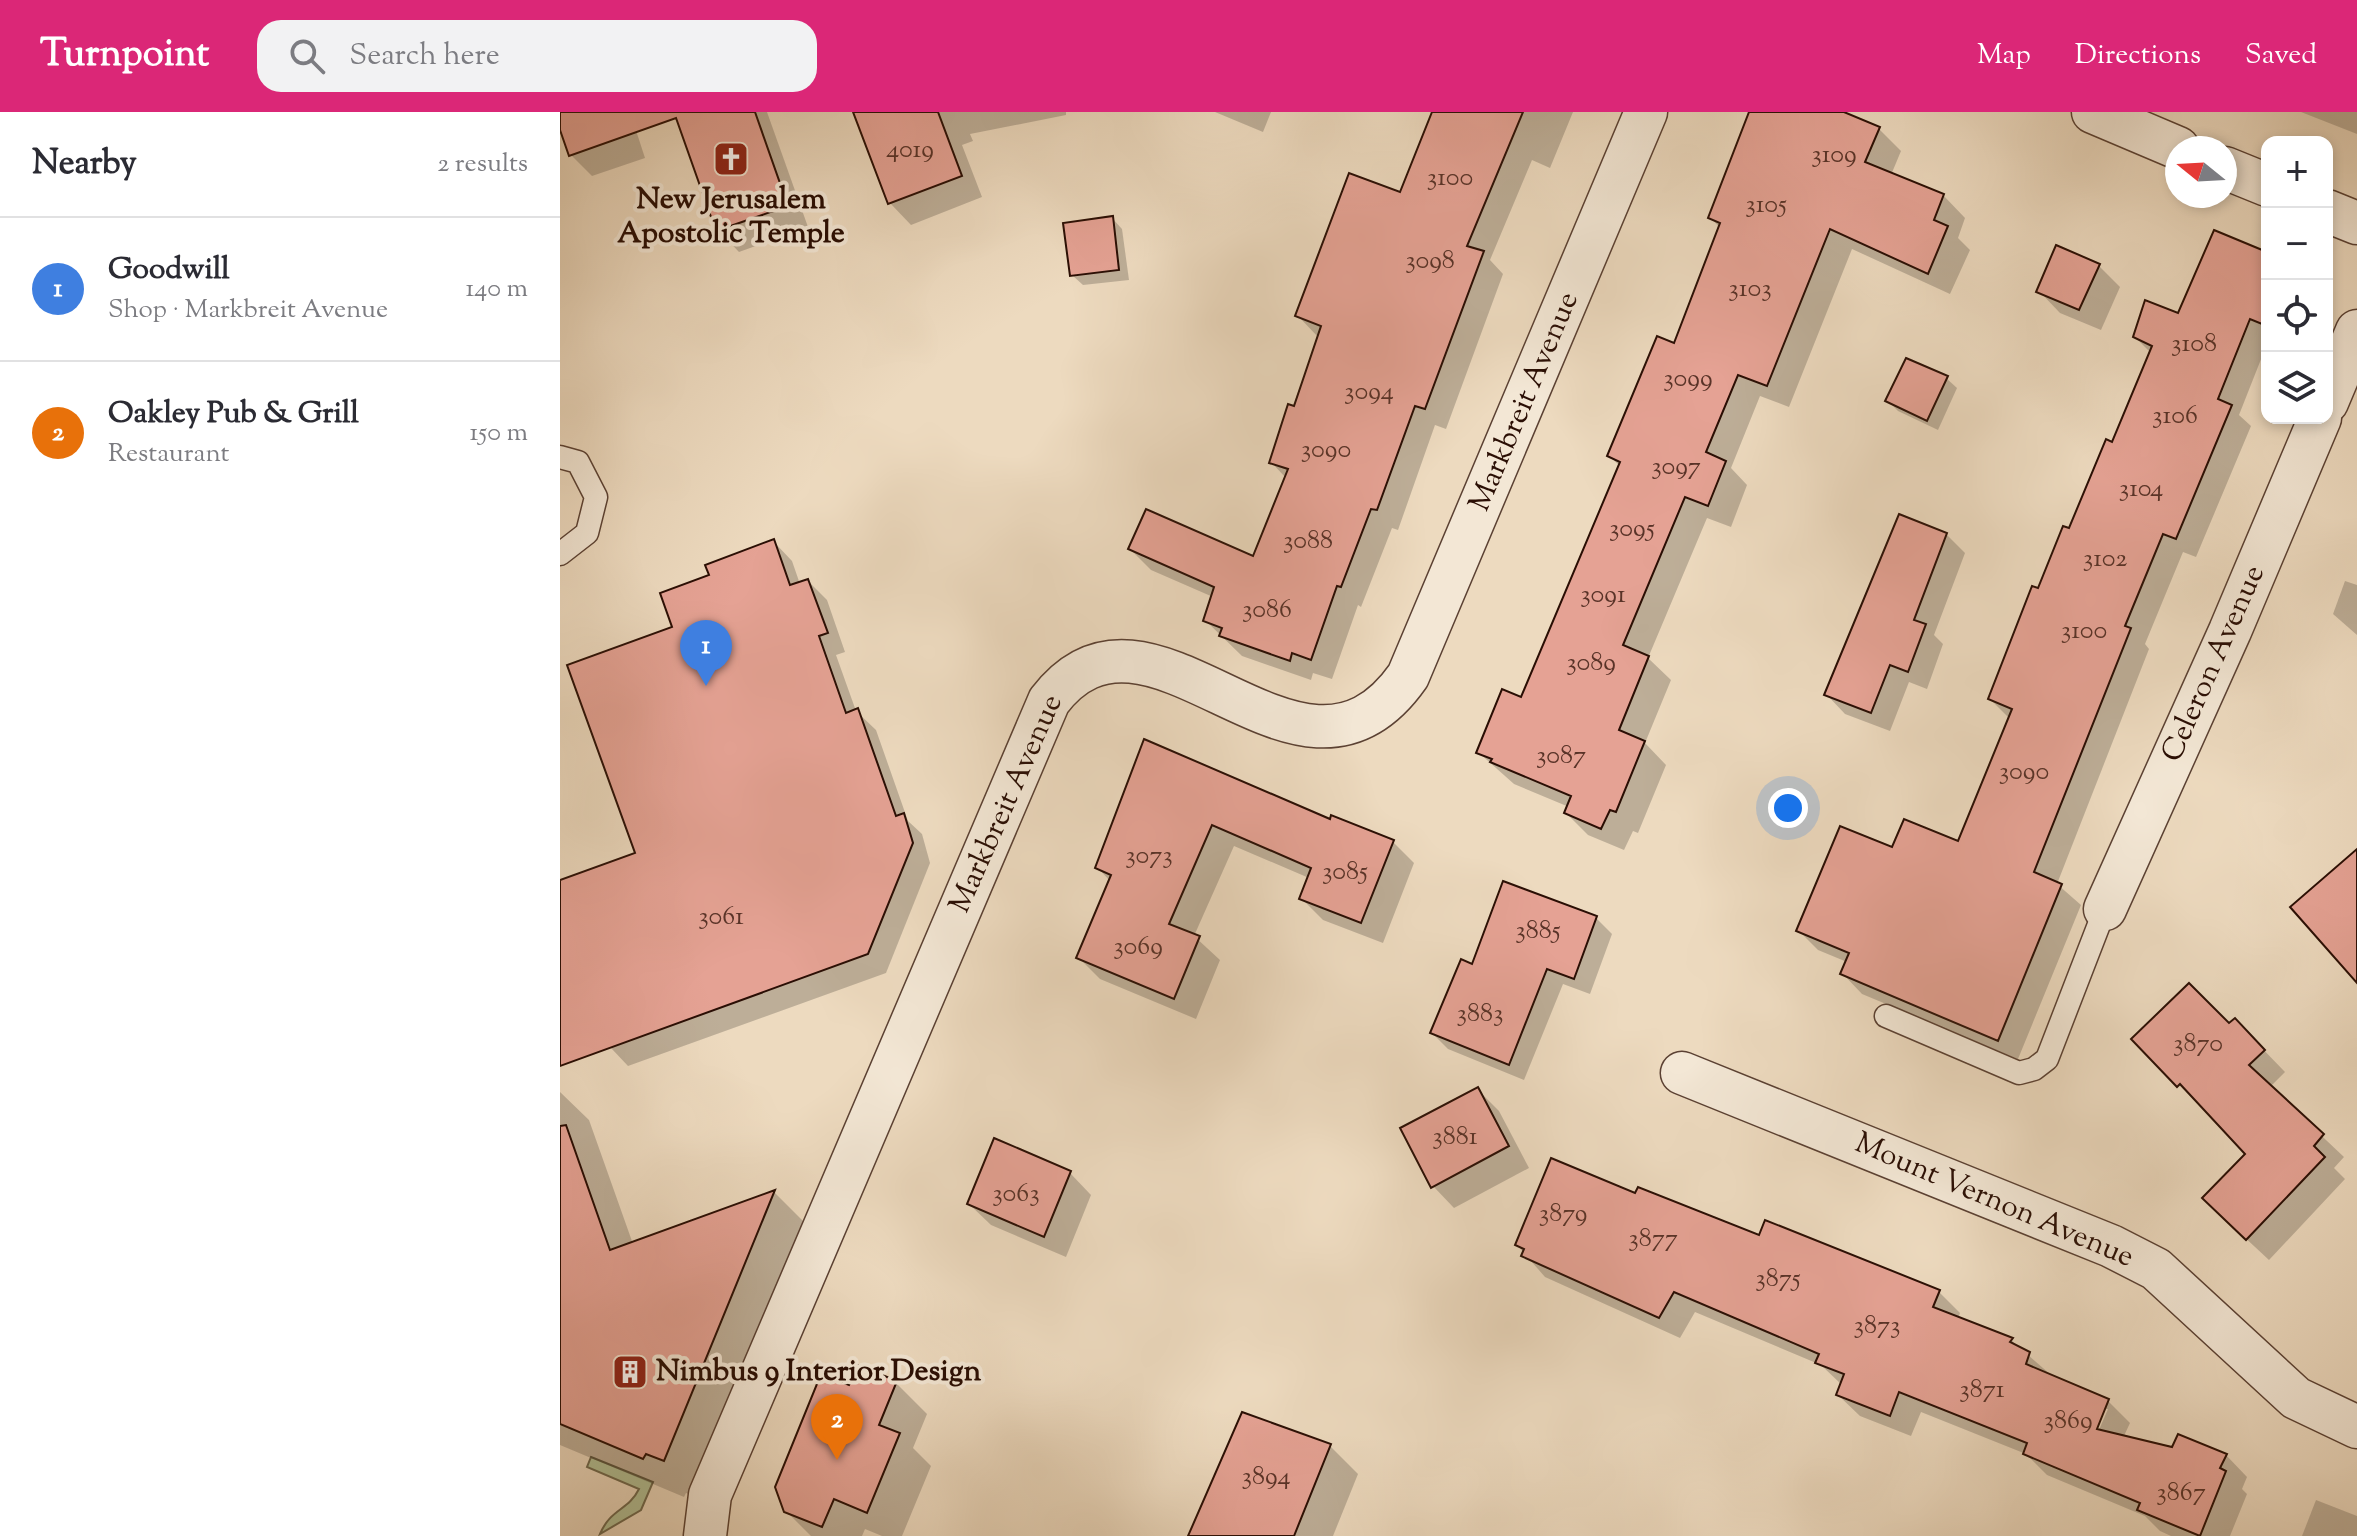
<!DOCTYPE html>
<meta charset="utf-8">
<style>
:root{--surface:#fff;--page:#f2f2f3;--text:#2b2b33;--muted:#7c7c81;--line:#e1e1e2;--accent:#db2777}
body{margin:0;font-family:"Sorts Mill Goudy",serif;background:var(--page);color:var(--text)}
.controls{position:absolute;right:24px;top:24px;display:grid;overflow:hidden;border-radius:16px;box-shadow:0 4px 12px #0003}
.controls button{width:72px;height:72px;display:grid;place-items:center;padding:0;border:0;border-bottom:2px solid var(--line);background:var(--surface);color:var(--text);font:40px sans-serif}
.compass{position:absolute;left:1605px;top:24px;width:72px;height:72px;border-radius:50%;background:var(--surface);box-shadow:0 4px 12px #0003;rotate:288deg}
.you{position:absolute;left:1228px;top:696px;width:28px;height:28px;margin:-20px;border:6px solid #fff;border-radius:50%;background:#1a73e8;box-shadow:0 0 0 12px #1a73e833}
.badge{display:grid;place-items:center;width:52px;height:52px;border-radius:50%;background:var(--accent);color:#fff;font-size:26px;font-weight:700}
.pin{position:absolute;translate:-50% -66px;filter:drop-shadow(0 2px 4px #0008)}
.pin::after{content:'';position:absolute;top:42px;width:28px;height:24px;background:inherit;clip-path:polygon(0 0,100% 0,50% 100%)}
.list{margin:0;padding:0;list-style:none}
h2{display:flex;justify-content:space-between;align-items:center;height:104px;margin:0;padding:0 32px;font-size:34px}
h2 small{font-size:26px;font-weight:400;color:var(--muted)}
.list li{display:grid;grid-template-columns:52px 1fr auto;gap:24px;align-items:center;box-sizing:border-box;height:144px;padding:0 32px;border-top:2px solid var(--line)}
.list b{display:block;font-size:30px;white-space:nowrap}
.list p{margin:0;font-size:26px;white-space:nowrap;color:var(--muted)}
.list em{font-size:26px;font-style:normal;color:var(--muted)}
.icon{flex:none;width:44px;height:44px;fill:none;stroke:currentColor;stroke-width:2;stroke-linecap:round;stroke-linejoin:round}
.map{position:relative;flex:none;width:1797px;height:1424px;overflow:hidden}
header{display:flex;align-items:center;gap:48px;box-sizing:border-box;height:112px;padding:0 40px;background:var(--accent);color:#fff}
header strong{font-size:38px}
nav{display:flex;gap:44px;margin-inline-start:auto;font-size:28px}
.search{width:560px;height:72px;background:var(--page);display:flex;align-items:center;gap:20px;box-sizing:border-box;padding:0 28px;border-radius:24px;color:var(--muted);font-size:30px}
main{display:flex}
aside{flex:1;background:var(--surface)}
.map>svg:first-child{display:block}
.green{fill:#b2c197;stroke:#6e684e;stroke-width:2}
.shadow{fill:#0003;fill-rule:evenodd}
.building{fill:#e5a294;stroke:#2a0e04;stroke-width:2}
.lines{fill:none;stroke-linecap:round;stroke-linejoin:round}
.lane-casing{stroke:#5b4133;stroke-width:25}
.street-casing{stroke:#5b4133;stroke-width:45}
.lane{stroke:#f3e7d5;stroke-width:22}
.street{stroke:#f3e7d5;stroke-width:42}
.labels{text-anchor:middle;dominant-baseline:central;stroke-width:8;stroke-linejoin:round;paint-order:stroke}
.number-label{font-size:26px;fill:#593328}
.poi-label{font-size:30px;font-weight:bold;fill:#2a0e04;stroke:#f3e7d5}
.street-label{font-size:30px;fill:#2a0e04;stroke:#f3e7d5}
</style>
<header>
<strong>Turnpoint</strong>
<div class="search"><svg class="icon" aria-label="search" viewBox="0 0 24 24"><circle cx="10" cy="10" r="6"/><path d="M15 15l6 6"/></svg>Search here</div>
<nav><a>Map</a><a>Directions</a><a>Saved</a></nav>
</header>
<main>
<aside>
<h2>Nearby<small>2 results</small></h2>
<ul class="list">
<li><span class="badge" style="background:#3f7fe0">1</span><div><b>Goodwill</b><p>Shop · Markbreit Avenue</p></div><em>140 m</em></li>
<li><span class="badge" style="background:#e8710a">2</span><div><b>Oakley Pub &amp; Grill</b><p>Restaurant</p></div><em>150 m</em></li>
</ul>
</aside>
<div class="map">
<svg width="1797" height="1424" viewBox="0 0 1797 1424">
<rect width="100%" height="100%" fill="#eddabf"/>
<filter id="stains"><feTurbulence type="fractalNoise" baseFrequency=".0025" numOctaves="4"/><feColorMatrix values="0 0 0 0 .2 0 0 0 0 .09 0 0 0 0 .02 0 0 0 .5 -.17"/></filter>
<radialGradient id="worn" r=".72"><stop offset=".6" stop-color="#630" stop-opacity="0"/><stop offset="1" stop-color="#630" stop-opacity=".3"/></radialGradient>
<path class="green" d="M31,1345L93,1370L81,1398L40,1422C51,1396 68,1399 79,1377L27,1355Z"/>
<g class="shadow">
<polygon points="0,0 70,0 85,46 32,64 11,43"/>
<polygon points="122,0 207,0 248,115 179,140 158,118"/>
<polygon points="295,0 506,0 506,3 410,22 413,29 402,33 422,85 351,113 330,91"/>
<polygon points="655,0 711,0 703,20"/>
<polygon points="874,0 1013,0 990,56 972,48 930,148 943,162 886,317 875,313 838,418 832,416 801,495 798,493 772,567 753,561 751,568 682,544 645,508 653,485 591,458 570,437 694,447 726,366 711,350 759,226 738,204 841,82"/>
<polygon points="1192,0 1278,0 1319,17 1341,39 1331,63 1383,83 1405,106 1398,126 1410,138 1390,182 1292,137 1229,295 1200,284 1171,356 1187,373 1171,415 1147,406 1088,546 1111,568 1085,631 1106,653 1078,721 1073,719 1064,738 1028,723 1006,701 1009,695 954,672 918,640 962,587 1060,354 1049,344 1115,233 1160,116 1150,105"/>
<polygon points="1741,0 1797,0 1797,22"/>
<polygon points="552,106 562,117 569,168 523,173 512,163"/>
<polygon points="1707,142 1707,232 1679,303 1691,314 1636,445 1623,440 1585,532 1589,537 1497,772 1521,793 1458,947 1302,882 1283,862 1287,850 1258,838 1238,818 1333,738 1399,732 1450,607 1430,587 1479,478 1553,333 1591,241 1575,225 1619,204"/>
<polygon points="1538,153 1560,175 1541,218 1500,201 1479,179"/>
<polygon points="1386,266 1397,276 1378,318 1338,299 1328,289"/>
<polygon points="1386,422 1405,441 1374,523 1383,532 1367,577 1349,570 1330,619 1285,602 1267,583"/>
<polygon points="214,430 232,449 240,472 248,469 267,488 285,540 276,543 296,599 316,618 348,709 362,722 370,751 326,861 68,954 0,882 0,770 77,742 114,516 152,464"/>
<polygon points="1785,469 1797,473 1797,523 1773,502"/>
<polygon points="586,630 771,709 832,729 854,751 823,831 763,808 741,786 749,766 674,734 634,824 660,848 636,907 540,867 518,845 550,769 537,755"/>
<polygon points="1036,806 1052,822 1030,882 1003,872 964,968 888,937 872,921 914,854"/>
<polygon points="1669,914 1696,930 1725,960 1710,975 1784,1045 1774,1056 1785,1067 1709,1148 1666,1108 1687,1042 1574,927"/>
<polygon points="917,977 939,999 969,1056 894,1096 873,1074"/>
<polygon points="0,980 29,1008 73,1132 214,1080 254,1120 144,1388 126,1381 124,1385 0,1333"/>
<polygon points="510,1061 531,1083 506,1145 431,1113 409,1092"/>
<path d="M1077,1084L1378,1179L1400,1201L1398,1207L1451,1228L1491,1263L1548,1289L1570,1311L1563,1326L1613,1338L1666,1343L1687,1365L1682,1377L1687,1382L1670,1424H1611L1600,1419L1585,1404L1487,1363L1466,1342L1361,1300L1351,1324L1300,1304L1278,1283L1282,1273L1261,1253L1135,1200L1120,1226L985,1165L957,1133ZM1543,1297H1548L1535,1327L1531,1326Z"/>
<polygon points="336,1271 367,1302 353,1336 371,1354 342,1424 322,1424 305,1417 302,1424 251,1424 226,1399 290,1276"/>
<polygon points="770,1334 798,1362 773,1424 630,1424"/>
<polygon points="1756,1388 1797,1404 1797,1424 1742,1424"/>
</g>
<g class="building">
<polygon points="0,0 195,0 228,94 156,119 116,6 9,44 0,18"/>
<polygon points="293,0 378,0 402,64 328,92"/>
<polygon points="872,0 963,0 907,134 924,139 865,297 855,294 817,398 811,397 781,475 777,474 751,548 732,541 730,549 659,524 662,516 643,509 654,475 568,437 586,397 693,444 728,357 709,351 728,292 734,294 761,214 735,204 789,61 840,80"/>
<polygon points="1189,0 1284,0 1320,15 1305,50 1384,82 1374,108 1388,114 1368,162 1270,117 1207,274 1178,263 1146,340 1166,349 1148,394 1125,385 1063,533 1089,544 1059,618 1085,629 1056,700 1050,698 1041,717 1004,701 1011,684 930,650 932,647 916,641 942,577 961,585 1060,350 1047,344 1097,224 1114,231 1160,111 1148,106"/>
<polygon points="553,104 559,158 510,164 503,111"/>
<polygon points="1654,118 1707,140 1707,214 1690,207 1658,287 1672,293 1616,427 1603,422 1565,514 1571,516 1474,760 1502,772 1438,929 1280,862 1289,841 1236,819 1280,714 1332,735 1344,707 1398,729 1452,597 1428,587 1472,474 1478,476 1503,414 1509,416 1546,327 1552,330 1592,234 1573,225 1585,188 1618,201"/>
<polygon points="1496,133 1540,152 1519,198 1476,180"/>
<polygon points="1346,246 1388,264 1367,309 1325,289"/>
<polygon points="1339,402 1387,421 1354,508 1366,512 1348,560 1330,553 1311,601 1264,583"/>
<polygon points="214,427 230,473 248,467 268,521 259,524 286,601 298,596 336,704 344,701 353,731 308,842 0,954 0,768 75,741 7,553 112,515 100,481 149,463 145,453"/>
<polygon points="584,627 770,707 771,703 834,728 801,811 739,787 751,756 652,713 609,812 640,824 614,887 516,846 551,763 535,756"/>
<polygon points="1797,737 1797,871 1730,795"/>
<polygon points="943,769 1037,804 1014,867 987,857 949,953 870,921 901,847 912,852"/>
<polygon points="1629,871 1669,911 1675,906 1705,938 1689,953 1764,1022 1754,1034 1765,1045 1686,1128 1642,1086 1685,1042 1620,972 1617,975 1571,927"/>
<polygon points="918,975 949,1034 871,1076 840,1016"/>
<polygon points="6,1013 50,1138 215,1078 104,1349 86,1342 83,1347 0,1312 0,1014"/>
<polygon points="434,1026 511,1059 484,1125 407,1092"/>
<polygon points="991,1046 1075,1081 1078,1075 1199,1123 1205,1108 1380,1178 1373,1195 1453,1226 1450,1230 1470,1240 1466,1252 1549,1287 1537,1317 1612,1335 1618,1322 1667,1342 1660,1356 1666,1359 1640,1424 1577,1398 1580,1391 1463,1342 1467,1331 1339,1280 1330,1304 1276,1283 1284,1262 1255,1251 1259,1242 1114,1180 1099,1206 961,1144 964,1137 955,1133"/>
<polygon points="298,1253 337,1269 319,1313 340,1321 307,1401 274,1387 262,1415 224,1400 215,1375 261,1262 289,1273"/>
<polygon points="682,1300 771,1332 734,1424 628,1424"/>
</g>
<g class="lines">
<defs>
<g id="lane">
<polyline points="0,345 18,350 36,385 27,421 0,442"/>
<polyline points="1326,904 1459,961 1474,957 1487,947 1545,797"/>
</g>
<g id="street">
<polyline points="1533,0 1618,36"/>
<polyline points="1665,56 1707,73"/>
<polyline points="1767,99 1797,111"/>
<polyline points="1767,290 1797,219"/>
<polyline points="1545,797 1670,519 1760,306"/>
<polyline points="1122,961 1551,1134 1596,1157 1736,1286 1797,1315"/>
<path d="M145,1424L150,1383L489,589C592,454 739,719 848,564L1086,0"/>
</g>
</defs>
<use href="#lane" class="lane-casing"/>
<use href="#street" class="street-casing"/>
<use href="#lane" class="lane"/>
<use href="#street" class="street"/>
</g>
<defs>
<symbol id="church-square" viewBox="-11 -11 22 22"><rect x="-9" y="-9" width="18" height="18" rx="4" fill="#8f2418" stroke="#f3e7d5"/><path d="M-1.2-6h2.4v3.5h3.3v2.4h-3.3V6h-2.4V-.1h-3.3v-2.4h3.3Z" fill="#fff"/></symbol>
<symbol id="building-square" viewBox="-11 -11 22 22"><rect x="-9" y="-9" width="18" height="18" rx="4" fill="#8f2418" stroke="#f3e7d5"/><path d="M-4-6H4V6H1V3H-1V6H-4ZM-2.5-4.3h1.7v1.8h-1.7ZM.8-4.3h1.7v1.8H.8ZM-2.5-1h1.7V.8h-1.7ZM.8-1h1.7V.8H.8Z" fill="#fff"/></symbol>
</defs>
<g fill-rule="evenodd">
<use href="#church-square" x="151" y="27" width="40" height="40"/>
<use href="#building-square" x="50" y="1240" width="40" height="40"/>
</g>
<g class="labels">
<g class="number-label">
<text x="350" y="38">4019</text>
<text x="1274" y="43">3109</text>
<text x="890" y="66">3100</text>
<text x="1206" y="93">3105</text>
<text x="870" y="149">3098</text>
<text x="1190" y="177">3103</text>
<text x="1634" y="232">3108</text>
<text x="1128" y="267">3099</text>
<text x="809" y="280">3094</text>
<text x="1615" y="304">3106</text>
<text x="766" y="338">3090</text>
<text x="1116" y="355">3097</text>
<text x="1581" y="377">3104</text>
<text x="1072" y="417">3095</text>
<text x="748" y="429">3088</text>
<text x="1545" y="447">3102</text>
<text x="1043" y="483">3091</text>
<text x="707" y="498">3086</text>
<text x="1524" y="519">3100</text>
<text x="1031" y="551">3089</text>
<text x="1001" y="644">3087</text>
<text x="1464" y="660">3090</text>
<text x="589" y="744">3073</text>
<text x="785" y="760">3085</text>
<text x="161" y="805">3061</text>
<text x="978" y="819">3885</text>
<text x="578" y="835">3069</text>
<text x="920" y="902">3883</text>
<text x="1638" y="932">3870</text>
<text x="895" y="1025">3881</text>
<text x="456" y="1082">3063</text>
<text x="1003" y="1102">3879</text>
<text x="1093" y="1127">3877</text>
<text x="1218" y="1167">3875</text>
<text x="1317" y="1214">3873</text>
<text x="1422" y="1278">3871</text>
<text x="1508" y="1309">3869</text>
<text x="706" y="1365">3894</text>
<text x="1621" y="1381">3867</text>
</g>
<g class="poi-label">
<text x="171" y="88">New Jerusalem<tspan x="171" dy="34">Apostolic Temple</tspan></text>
<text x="96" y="1260" text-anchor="start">Nimbus 9 Interior Design</text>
</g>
<g class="street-label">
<text transform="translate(965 290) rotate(-67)">Markbreit Avenue</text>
<text transform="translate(1654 552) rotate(-66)">Celeron Avenue</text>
<text transform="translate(447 692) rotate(-66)">Markbreit Avenue</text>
<text transform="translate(1434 1089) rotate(23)">Mount Vernon Avenue</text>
</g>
</g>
<rect width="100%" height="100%" filter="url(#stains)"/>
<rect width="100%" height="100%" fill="url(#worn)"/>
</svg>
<div class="controls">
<button>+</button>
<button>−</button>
<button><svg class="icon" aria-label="locate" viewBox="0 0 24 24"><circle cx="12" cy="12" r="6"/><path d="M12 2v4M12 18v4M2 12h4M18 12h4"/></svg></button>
<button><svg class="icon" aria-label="layers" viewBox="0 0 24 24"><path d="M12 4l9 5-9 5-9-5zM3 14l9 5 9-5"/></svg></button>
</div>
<svg class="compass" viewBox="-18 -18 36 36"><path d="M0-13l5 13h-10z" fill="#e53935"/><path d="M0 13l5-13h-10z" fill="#7c7c81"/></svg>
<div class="you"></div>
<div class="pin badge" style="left:146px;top:574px;background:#3f7fe0">1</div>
<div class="pin badge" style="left:277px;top:1348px;background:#e8710a">2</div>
</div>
</main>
